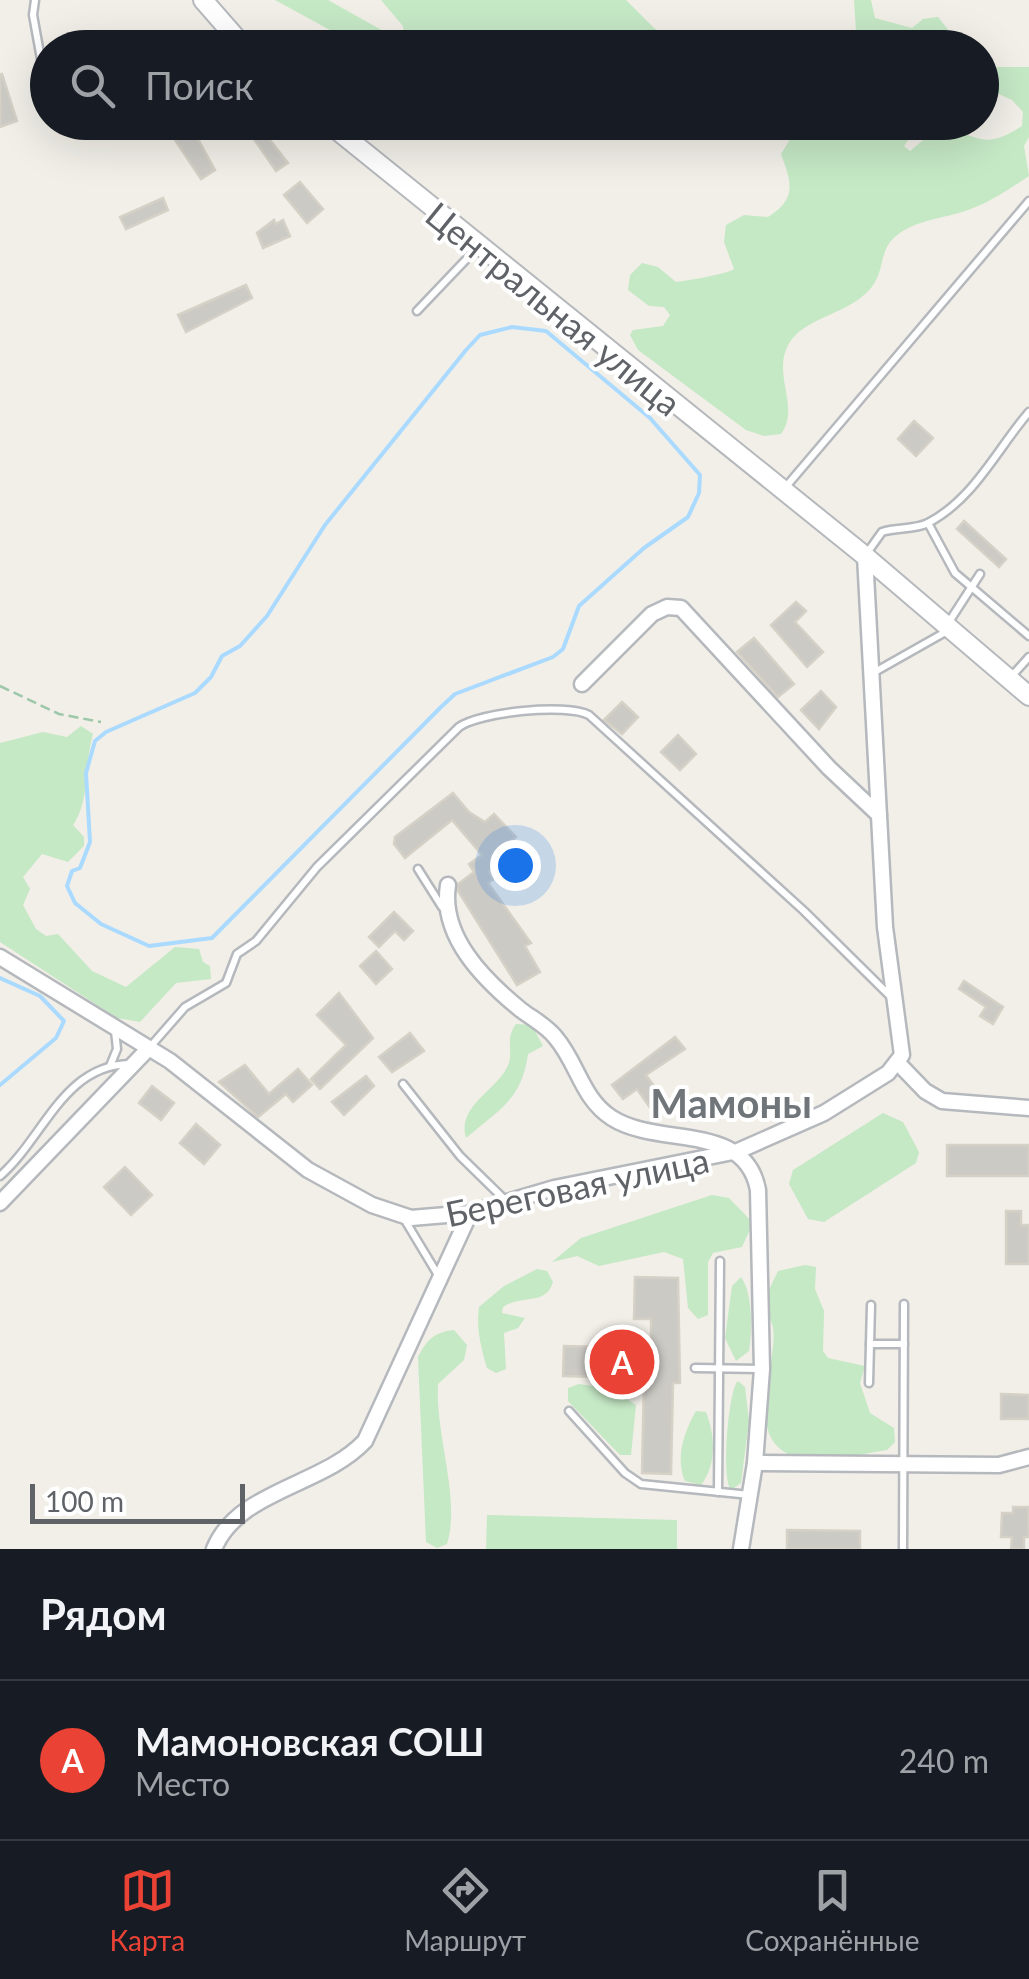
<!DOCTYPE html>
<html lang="ru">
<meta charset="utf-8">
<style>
:root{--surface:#171b24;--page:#242831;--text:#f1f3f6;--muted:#9ea1a6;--line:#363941;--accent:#ea4335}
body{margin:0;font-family:Lato,sans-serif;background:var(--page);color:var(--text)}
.scale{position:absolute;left:30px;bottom:25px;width:215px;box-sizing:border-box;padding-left:10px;border:5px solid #5f6368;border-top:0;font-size:28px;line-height:35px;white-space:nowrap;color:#5f6368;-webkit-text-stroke:8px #fff;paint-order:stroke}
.you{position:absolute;left:515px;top:865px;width:35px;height:35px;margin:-25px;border:8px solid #fff;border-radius:50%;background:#1a73e8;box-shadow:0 0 0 15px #1a73e833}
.badge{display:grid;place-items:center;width:65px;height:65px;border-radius:50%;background:var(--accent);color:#fff;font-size:32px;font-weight:700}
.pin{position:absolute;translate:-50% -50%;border:5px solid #fff;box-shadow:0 2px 10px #0006}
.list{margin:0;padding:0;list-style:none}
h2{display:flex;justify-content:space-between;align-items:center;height:130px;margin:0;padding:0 40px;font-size:42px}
h2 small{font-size:32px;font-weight:400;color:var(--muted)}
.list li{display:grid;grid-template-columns:65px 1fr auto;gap:30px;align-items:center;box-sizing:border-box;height:160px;padding:0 40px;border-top:2px solid var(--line)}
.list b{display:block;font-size:38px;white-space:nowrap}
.list p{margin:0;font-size:32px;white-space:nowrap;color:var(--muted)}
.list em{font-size:32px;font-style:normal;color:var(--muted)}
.icon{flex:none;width:55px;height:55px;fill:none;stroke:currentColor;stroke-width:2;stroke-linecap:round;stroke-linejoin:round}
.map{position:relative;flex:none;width:1029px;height:1549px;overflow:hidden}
.search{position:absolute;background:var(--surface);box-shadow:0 10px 40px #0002;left:30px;right:30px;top:30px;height:110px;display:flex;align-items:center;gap:25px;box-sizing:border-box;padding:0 35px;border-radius:55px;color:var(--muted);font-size:38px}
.sheet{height:290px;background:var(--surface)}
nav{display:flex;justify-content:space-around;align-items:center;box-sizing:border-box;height:140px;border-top:2px solid var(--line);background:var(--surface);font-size:28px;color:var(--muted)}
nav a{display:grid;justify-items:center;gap:5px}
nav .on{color:var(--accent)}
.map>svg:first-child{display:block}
.green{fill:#c5e8c5}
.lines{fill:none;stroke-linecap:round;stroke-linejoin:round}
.stream{stroke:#aadaff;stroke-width:4}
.building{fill:#cccac5;stroke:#d6d1c6;stroke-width:2.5}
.service-casing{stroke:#b5b8bc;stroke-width:11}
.minor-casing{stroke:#b5b8bc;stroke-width:19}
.tertiary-casing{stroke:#b5b8bc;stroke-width:22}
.path{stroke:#9cc7a9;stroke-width:2.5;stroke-dasharray:10 5;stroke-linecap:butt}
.service{stroke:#fff;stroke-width:6}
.minor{stroke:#fff;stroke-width:14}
.tertiary{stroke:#fff;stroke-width:18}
.labels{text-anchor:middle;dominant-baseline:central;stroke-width:8;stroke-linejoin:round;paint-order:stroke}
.street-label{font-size:35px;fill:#5f6368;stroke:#fff}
.quarter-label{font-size:40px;font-weight:bold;fill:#70757a;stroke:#fff}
</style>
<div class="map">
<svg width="1029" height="1549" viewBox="0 0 1029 1549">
<rect width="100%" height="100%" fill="#f1efe8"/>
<g class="green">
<polygon points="275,0 328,0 394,37 404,36 403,26 381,0 626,0 654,28 682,47 361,47"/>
<polygon points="854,0 871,0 875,18 912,28 923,19 938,17 949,31 945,48 857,47"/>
<path d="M982,67H1029V137L1024,146L1029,176C1011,188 989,203 968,210C943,219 917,219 896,236C876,252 888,275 864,295C844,313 808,319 792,339C768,371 802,406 781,434L764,436L746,430L638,350L630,335L633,330L663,326L670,315L664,307L649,306L628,290L630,275L642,263L658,267L676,282C686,281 727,274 734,269L724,242L726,225L744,215L768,217C798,198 791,182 781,154L800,123H920L904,146L910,151L934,131C977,127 977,156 1022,126L1023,112L1012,100L992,91L982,98Z"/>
<path d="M81,726L93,734C84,765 90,802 73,825L84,837V846L68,862L42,854L23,877L30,889L23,905L36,929L46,936L58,934L92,971L126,987L175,947L199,949L203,962L210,966L211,979L176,983L140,1022L117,1018L0,942V743L43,732L67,737Z"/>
<path d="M516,1024L532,1025L543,1046L528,1054C522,1099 499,1110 466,1138C456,1105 500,1089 509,1063C513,1048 505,1039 516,1024Z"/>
<polygon points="883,1113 903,1122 919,1152 916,1163 824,1222 808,1219 789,1184 793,1170"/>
<polygon points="712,1195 729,1198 753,1223 742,1247 713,1253 708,1262 708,1315 698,1319 688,1308 683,1259 664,1252 599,1266 577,1256 552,1262 581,1238"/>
<path d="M805,1265L816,1267L815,1289L824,1311L823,1351L828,1358L865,1366L860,1383L870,1413L894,1428L895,1442L887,1450C861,1454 827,1463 801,1458C729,1444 793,1337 767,1316L766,1296L778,1271Z"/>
<path d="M537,1269L547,1271L553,1282C546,1306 522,1294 503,1307L502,1313L525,1318L518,1328L504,1333L506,1369L496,1373L487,1368C481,1347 476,1329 479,1307L504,1286Z"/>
<path d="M741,1277C753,1294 752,1330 749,1351L736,1361L725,1338L732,1286Z"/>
<path d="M454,1330L467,1345L464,1360L438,1384C435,1435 461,1499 447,1544L437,1548L426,1542L418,1357C427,1340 434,1332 454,1330Z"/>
<path d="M738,1381L745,1387L749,1421L741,1483L731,1490C721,1480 728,1390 738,1381Z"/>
<polygon points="579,1384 612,1389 636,1405 631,1455 620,1455 568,1401 568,1388"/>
<path d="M696,1411L706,1412C715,1435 717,1464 701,1485L685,1481C675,1458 684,1432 696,1411Z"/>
<polygon points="487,1515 677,1520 677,1549 486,1549"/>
</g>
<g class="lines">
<g class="stream">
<polygon points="512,327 546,331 650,418 700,475 699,493 688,517 644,548 579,606 563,649 553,657 455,694 441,707 212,938 149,946 101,924 75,903 67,886 72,871 80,868 90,842 86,773 95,741 106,732 195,693 211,677 222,656 240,646 267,616 325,525 466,350 480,335"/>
<polyline points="0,978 40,996 64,1021 56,1038 0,1085"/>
</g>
</g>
<g class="building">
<polygon points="2,74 17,121 0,127 0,75"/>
<polygon points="256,122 288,163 276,171 247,129"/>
<polygon points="193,130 215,170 201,179 175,140"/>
<polygon points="300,182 323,209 307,223 284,195"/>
<polygon points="163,198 168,210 126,229 120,217"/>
<polygon points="274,220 276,224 283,220 290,236 263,248 257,233"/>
<polygon points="246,285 252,298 186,332 178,315"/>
<polygon points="914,421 933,438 916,456 898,439"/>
<polygon points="964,521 1006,559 999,567 957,529"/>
<polygon points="796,602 806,611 795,622 823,652 807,667 771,625"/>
<polygon points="754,638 794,684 778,697 737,652"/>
<polygon points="821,691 836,707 819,729 801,710"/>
<polygon points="622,702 638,717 622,734 604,720"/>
<polygon points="678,735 696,754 680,770 661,752"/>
<polygon points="453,793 469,812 485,822 494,814 516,837 510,842 516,850 489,872 494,879 488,883 531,943 525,946 540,972 517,985 458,891 458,884 474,872 469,864 482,855 452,820 405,858 394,844 395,837"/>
<polygon points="394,912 413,931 404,940 395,931 379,947 369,937"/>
<polygon points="376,951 392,969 376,984 360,966"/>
<polygon points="964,981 1003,1007 993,1024 980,1016 986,1007 959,989"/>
<polygon points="339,993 373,1038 320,1089 311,1079 346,1045 317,1015"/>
<polygon points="410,1033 424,1051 392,1072 379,1057"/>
<polygon points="675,1037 685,1049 646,1075 664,1100 651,1109 637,1089 623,1099 612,1085"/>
<polygon points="245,1065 269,1094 298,1069 312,1085 293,1102 286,1094 258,1117 219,1082"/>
<polygon points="366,1076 374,1086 344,1115 332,1102"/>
<polygon points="152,1086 174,1103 161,1120 139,1103"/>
<polygon points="196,1124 220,1145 204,1164 180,1143"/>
<rect x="947" y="1145" width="82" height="31"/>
<polygon points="125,1167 152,1195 131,1215 104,1187"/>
<polygon points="1006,1211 1021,1211 1021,1225 1029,1225 1029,1264 1006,1264"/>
<polygon points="635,1277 678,1278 680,1383 673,1383 671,1474 642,1473 644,1378 563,1376 564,1346 651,1348 651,1319 634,1319"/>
<polygon points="1001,1394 1029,1395 1029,1419 1001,1419"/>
<polygon points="1013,1507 1028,1507 1029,1537 1024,1537 1024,1549 1011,1549 1012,1537 1001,1537 1002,1513 1013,1513"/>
<polygon points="787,1530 860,1531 860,1549 787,1549"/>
</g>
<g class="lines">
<defs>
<g id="service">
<polyline points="35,0 33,15 43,70"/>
<polyline points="417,311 478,247"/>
<polyline points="784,489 1029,201"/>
<polyline points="928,523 955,573 1029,636"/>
<path d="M867,553L882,532C897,527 914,530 928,523C974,499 997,449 1029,412"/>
<polyline points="947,625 980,574"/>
<polyline points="873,673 949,630"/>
<polyline points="1010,678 1029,657"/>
<polyline points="418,869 442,907"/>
<path d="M150,1047L185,1007L226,983L237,954L256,941L317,867L459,727C480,712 567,703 589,715L804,911L890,996"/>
<polyline points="110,1066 117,1049 115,1031"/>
<polyline points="403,1084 460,1156 505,1200"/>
<path d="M0,1176C44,1138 63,1065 130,1064"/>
<polyline points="403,1217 438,1275"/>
<polyline points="870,1344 904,1344"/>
<polyline points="695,1368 762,1369"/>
<polyline points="869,1383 871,1305"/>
<polyline points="569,1411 625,1473 641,1484 750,1495"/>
<polyline points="718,1492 720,1261"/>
<polyline points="903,1549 904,1304"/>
</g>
<g id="minor">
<polyline points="582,684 652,614 667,607 681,608 829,768 879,815"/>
<path d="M448,885C440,936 483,979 521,1010C533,1019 547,1026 556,1038C578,1064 582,1099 612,1118C659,1148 745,1121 758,1190L762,1369L755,1463L741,1549"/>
<polyline points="0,957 170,1061 308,1170 372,1205 411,1218 470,1213 554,1188 738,1151 824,1113 888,1073 902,1055 885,927 865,556"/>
<polyline points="899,1064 925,1091 942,1101 1029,1108"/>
<polyline points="0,1203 149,1048"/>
<polyline points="755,1463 999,1465 1029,1457"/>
<path d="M214,1549C238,1490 323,1486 365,1441L470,1213"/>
</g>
<g id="tertiary">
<polyline points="203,0 245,48"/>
<polyline points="327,122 865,556 1029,696"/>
</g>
</defs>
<use href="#service" class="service-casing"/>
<use href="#minor" class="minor-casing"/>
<use href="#tertiary" class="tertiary-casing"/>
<polyline class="path" points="0,686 59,714 101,722"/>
<use href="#service" class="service"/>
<use href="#minor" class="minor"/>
<use href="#tertiary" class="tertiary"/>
</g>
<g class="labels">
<g class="street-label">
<text transform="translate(554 308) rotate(39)">Центральная улица</text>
<text transform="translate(577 1186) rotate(-12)">Береговая улица</text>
</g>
<g class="quarter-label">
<text x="731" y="1103">Мамоны</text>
</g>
</g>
</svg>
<div class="scale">100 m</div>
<div class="you"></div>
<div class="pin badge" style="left:622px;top:1362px">A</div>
<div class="search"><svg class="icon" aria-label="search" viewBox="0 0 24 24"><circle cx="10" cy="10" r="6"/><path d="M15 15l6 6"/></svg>Поиск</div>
</div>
<section class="sheet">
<h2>Рядом<small></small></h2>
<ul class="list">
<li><span class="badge">A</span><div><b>Мамоновская СОШ</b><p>Место</p></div><em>240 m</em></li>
</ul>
</section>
<nav>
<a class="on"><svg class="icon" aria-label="map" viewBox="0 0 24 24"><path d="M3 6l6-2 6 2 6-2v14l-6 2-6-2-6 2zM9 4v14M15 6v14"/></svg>Карта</a>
<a><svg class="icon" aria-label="directions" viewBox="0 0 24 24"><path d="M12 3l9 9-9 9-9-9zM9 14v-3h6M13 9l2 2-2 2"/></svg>Маршрут</a>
<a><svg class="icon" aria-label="saved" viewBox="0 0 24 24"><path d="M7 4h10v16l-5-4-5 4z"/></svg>Сохранённые</a>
</nav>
